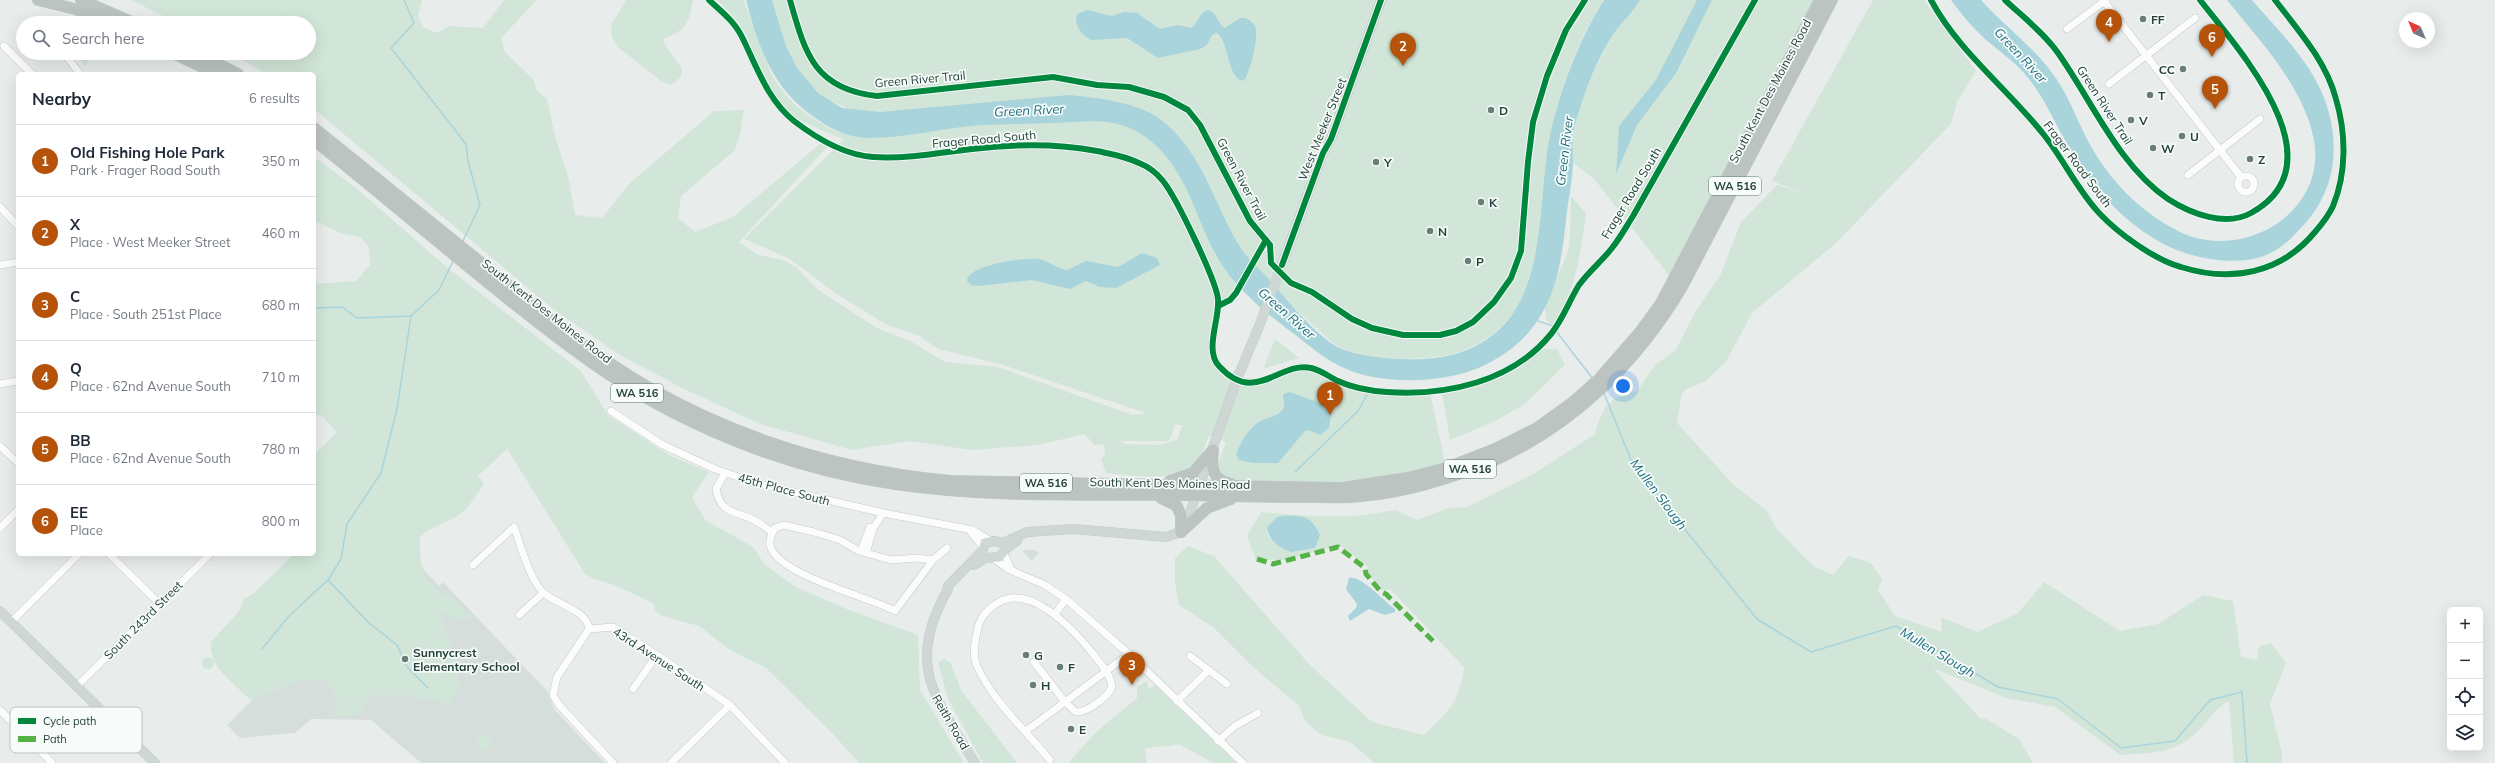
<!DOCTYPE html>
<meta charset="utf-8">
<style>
:root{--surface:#fff;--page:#f2f2f3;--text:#1f2937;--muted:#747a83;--line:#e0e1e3;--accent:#b45309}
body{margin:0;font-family:Mulish,sans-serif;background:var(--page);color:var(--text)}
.controls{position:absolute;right:12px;bottom:12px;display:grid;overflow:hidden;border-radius:6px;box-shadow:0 4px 16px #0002}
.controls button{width:36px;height:36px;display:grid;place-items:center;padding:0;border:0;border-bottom:1px solid var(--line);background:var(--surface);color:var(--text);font:20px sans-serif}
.compass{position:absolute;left:2399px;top:12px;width:36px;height:36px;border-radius:50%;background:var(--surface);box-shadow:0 4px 16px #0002;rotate:316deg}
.you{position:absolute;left:1623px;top:386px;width:14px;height:14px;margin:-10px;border:3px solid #fff;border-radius:50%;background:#1a73e8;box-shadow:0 0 0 6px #1a73e833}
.badge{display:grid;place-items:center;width:26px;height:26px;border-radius:50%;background:var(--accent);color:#fff;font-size:13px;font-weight:700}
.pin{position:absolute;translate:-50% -33px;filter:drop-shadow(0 1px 2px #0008)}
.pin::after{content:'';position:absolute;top:21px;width:14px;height:12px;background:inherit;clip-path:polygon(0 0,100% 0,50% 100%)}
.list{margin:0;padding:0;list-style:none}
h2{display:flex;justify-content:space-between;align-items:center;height:52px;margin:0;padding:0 16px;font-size:17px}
h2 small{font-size:13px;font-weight:400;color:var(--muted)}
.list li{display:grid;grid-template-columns:26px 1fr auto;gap:12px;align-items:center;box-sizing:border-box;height:72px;padding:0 16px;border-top:1px solid var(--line)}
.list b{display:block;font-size:15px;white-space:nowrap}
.list p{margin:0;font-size:13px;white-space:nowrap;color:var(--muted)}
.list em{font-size:13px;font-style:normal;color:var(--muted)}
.icon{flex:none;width:22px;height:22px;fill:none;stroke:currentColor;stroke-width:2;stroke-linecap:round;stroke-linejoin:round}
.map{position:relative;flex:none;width:2495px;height:763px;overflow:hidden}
.search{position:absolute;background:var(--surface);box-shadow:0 4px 16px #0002;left:16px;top:16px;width:300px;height:44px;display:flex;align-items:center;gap:10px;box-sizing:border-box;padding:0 14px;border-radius:22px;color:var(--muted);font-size:15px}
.panel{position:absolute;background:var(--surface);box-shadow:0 4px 16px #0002;left:16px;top:72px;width:300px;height:484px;border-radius:6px}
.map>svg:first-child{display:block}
.built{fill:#d6dedb}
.green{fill:#d1e6d8;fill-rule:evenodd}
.water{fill:#a9d4db}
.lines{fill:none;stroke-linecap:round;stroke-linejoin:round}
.stream{stroke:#a9d4db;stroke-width:1.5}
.minor-casing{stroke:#c5cac8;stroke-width:8}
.major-casing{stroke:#c3ccc9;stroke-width:10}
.highway-casing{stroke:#c3ccc9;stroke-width:12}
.minor{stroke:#fcfcfc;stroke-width:7}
.major{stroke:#cfd7d5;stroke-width:9}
.highway{stroke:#bcc4c2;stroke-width:11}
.quiet{stroke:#55b346;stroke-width:5;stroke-dasharray:10 5;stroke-linecap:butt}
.cycleway-casing{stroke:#f7fbf9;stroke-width:8}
.cycleway{stroke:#00873e;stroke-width:6}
.poi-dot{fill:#697e78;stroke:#f7fbf9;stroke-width:1.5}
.labels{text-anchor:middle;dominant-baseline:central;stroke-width:3.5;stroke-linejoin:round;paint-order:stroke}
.shield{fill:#f7fbf9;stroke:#637a73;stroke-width:1}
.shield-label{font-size:11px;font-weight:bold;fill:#24423a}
.poi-label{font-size:12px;font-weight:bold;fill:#24423a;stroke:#f7fbf9;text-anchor:start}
.street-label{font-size:12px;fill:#24423a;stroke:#f7fbf9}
.water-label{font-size:13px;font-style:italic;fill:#1c6f80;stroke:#f7fbf9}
.key{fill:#f7fbf9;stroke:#b8c4c0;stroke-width:1}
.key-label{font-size:11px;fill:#24423a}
</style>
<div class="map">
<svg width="2495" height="763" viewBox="0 0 2495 763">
<rect width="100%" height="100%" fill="#e8edeb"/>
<g class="built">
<polygon points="408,545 409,554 439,586 443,582 548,692 554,709 605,763 421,763 371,720 311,719 295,733 240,738 227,725"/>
<polygon points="1022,550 1035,550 1039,553 1031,561"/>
</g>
<g class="green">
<path d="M131,0H422L418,16L423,27L437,33L449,26L483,28L504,0H537L501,38L505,52L534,80L537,91L547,99L555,136L568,176L575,215L602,218L629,184L714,111L744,110L740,134L735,150L681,196L678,218L695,232L733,217L821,143L828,146L739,242L758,255L784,260L797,268L817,289L877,328L912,342L945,362L998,367L1133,415L1146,413L1000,364L938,349L918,335L887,325L838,295L790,259L744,239L844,139C826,132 795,121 781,107C764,90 758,62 749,41C742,24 730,12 717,0H744C748,17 758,31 765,48C768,54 767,62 769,69C782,99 817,126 847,135L869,113C800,102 789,59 772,0H1604C1579,38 1561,84 1552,128C1543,170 1546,213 1537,255C1525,317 1487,354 1424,358C1395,360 1361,358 1335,345L1290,304L1254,264C1243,282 1238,297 1218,306L1213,351L1229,375L1253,383L1305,367L1360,388L1430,392L1446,468L1364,485L1237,486L1221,473L1217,466L1226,442L1209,435C1205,446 1203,456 1195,465C1181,483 1126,475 1106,473L1101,460L1105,453L1104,444L1094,445L1085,434L1038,445L972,450L910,441L852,450L760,424L680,387L618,354L552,308L314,109V74H266L231,53H309V23H177ZM1176,424L1184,426L1182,427L1177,440L1158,445L1125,444L1121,441H1169Z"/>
<path d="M626,0H693C689,22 687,30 665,38L663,42L682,69L681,77L671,85L662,82L618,47L612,37L611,25Z"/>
<path d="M1640,0H1820L1674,282L1595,180L1573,163C1569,122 1592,69 1614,34C1622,22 1633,12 1640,0Z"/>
<path d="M1873,0H1924L1976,71L1957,102L1951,124L1835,244L1752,313L1726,362L1704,382L1687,389L1682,393L1677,423L1733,484L1767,511L1777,529L1805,558L1815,567L1833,575L1849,556L1871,563L1882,579L1878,590L1895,616L1942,632L1941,617L1977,632L2018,613L2044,582L2120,631L2158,624L2203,595L2233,601L2241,657L2257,660L2259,646L2271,643L2286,663L2270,704L2282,753V763H2234L2229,701C2215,708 2210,719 2200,729C2175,754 2154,753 2120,755L2055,707L2006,698L1933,668L1981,719L1985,718L2019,739L2033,763H1374L1350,742L1321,735L1305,721L1299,706L1253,667L1214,628L1179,605L1175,583V558L1188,546L1214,556L1309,664L1372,722L1424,735C1448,712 1460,701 1464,667L1391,590H1382L1368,574V567L1340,545L1286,560H1256L1247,536L1261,512L1308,516H1356L1396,510L1417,520L1448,508L1467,507L1535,473L1595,434C1602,408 1608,396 1637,391L1656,364L1675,351L1697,309L1720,276L1741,222L1777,185L1802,192L1772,181ZM1291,516C1307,517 1314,521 1320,535L1273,541L1267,534V527L1277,517Z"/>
<polygon points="76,53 92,53 85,67"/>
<path d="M314,157L355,187L449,269L581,371L608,415L669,455L709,472L692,497L705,520L753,547L765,565L796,587L849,610L918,635L920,690L964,763H859L833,734L766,668L730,650L699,626L662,616L655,611L654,604C641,597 628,591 614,585C602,580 598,582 585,574L507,449L478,476L484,484C478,492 472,503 465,510C452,522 434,524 420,537C419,559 421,578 440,592C445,596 452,597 457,601C466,610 464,612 477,618H452L439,610L455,658L460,687L449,706C431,695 394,695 372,695L357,716L332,715L337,704L333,690L323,680H301L250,700C235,683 209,669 211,642L239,611L244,599L254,593L294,554H314V455L337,432L322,416L314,414V284L356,281L370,265L369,247L360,237L343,234L315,221Z"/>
<path d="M1571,196L1586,213C1581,252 1576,292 1552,325L1546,319C1541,291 1565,270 1569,246C1571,230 1570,213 1571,196Z"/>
<polygon points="1275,339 1299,358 1263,369"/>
<polygon points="1541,349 1557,349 1565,365 1525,404 1493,422 1450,440 1442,393 1475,385"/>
<circle cx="208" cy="663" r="6"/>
<polygon points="944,659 950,662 961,690 1017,763 983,763 948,699 938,662"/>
<path d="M1147,681L1148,689L1155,685L1237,763H1213L1179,744C1166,748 1159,745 1145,749L1147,763H1068L1095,733L1137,698V687Z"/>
<polygon points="484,733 492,742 483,751 475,742"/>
</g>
<g class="water">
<path d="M746,0H772L786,46L797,68L818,93L842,108L880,112L1069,95C1099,98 1140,102 1164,122C1204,155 1215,208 1242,250C1249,260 1258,268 1267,277C1284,296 1319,340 1342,349C1371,360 1425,363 1455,354C1557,324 1533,205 1552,126C1563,82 1580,38 1604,0H1640C1633,12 1623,21 1615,32C1596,59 1584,93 1575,125C1571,138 1573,152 1573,165C1572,183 1568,201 1566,219C1560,283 1547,335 1485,365C1447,384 1377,386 1340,366C1321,357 1307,343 1290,331C1265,312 1240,292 1222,265C1193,220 1189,161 1136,131C1110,117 1083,122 1056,123C1031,124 1006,124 981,125C943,128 905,138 867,138C848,137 832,130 817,119C773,90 759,49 746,0Z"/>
<polygon points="1697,0 1712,0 1676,73 1637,125 1616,174 1619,126 1656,80"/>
<path d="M1951,0H1981C2003,25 2030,44 2050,70C2067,91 2076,118 2088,141C2109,180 2139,211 2178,231C2241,263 2327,214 2314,140C2304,87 2260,41 2227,0H2252C2283,36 2319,69 2330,117C2340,161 2330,200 2297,232C2288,242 2277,251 2264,256C2234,267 2188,258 2160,242C2119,219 2087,181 2065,140C2053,119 2044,98 2029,79C2017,63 2000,52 1985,39C1972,27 1961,14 1951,0Z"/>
<path d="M1088,10L1111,16L1124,12L1137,13L1160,29L1178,25L1191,28C1199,23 1198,13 1208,10C1218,12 1216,23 1225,28L1240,18H1245C1250,20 1255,24 1256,29C1258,38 1250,76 1243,81C1226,76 1230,43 1217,33L1212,35L1207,45L1200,49L1158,58L1127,38L1091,40C1082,35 1073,25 1077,14Z"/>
<path d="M1142,253L1157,258L1160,265L1116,288L1100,287L1086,281L1070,289L1032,280L979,286L971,285L967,281C967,265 1026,257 1039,259C1049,261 1057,269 1067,270L1086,261L1118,267Z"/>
<path d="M1290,392L1328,406L1332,410L1329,428L1320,435L1309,430L1305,431L1278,463H1253L1239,460L1236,454C1241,442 1247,431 1257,423C1265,417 1279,418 1284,407C1285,403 1283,398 1283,394Z"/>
<path d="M1283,516C1303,515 1311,516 1320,535L1315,548L1291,552C1280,548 1268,540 1267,527L1277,517Z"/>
<path d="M1349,578C1362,575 1384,602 1395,609V612L1385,615L1369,609L1350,621L1348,616L1356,608L1357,604L1346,589Z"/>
</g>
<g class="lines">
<g class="stream">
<polyline points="404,0 414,23 391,48 466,144 468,161 480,205 463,241"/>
<polyline points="314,308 342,307 357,318 411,316"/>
<polyline points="1538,321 1553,326"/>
<polyline points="1556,331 1593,379"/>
<polyline points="1604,393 1633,465 1757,619 1811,652 1896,626 1998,687 2058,699 2121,748 2175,741 2210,700 2242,692 2247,763"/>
<polyline points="1295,472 1358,411 1368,393"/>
<polyline points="328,580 368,622 397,645 407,667 428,688"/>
<polyline points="262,649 289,616 328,580 341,559 347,524 381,473 397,409 411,316 439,290 453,261"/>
</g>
<defs>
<g id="minor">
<path d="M709,0C721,11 735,22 742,37C757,67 767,99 794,121C816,138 845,155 873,157C906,159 939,153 972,149C1014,144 1055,143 1097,151C1111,154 1125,156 1139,163C1149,167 1156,172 1163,181C1176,197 1216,280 1218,299C1220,319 1204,350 1219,366C1255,406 1279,361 1311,368C1321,370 1329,377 1338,381C1353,388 1371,391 1387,392C1446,396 1512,382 1551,334C1563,319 1569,301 1579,285C1589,271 1602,261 1612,248C1620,238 1626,227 1633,216L1755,0"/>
<path d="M1931,0C1958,51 2008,89 2044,135C2064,160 2078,191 2100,214C2119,234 2155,260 2181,267C2232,283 2281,273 2315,232C2322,224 2329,215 2333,206C2347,172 2346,133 2336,99C2326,61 2298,30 2275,0"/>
<polyline points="2103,0 2241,177"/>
<polyline points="2067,29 2106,0"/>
<polyline points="4,46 32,74"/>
<polyline points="64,53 80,74"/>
<polyline points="2109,84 2195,18"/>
<polyline points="2188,175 2260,119"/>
<circle cx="2246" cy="184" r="8"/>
<polyline points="0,207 18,226"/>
<polyline points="0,265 18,262"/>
<polyline points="0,384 18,381"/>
<polyline points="611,411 663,445 715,469 755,483 883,513 973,530 991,541"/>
<polyline points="0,446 18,463"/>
<path d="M725,473L716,489C720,514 736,511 754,520C760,523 766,528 772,532"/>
<polyline points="0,528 18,510"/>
<polyline points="970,531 983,547"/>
<polyline points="861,551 870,527"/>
<polyline points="866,553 873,529 883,513"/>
<polyline points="1004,553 1011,570"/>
<polyline points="109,554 160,604"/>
<polyline points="993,558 1008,569 1045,585 1066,599 1129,654 1243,763"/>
<path d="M933,560L917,558L891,560L859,551L840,540L814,532L784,525L775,528C772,533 768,542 771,548C782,576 869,597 895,611L933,560L947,548"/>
<path d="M473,565L514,527C521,545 530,582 545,594C557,604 588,611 589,629"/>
<polyline points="1055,614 1066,599"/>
<polyline points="519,615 543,593"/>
<polyline points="11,622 79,554"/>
<polyline points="589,629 613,627 657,655 730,705 785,763"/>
<polyline points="589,629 557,677 553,695 559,705 613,763"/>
<polyline points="1190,656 1227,684"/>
<path d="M1034,662L1065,702L1076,712C1086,713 1110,696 1112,686C1110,674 1101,664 1094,655C1074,630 1027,578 993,606C986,612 980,618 978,628C975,640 972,654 977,666C991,699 1027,732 1050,760"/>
<polyline points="77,686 210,554"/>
<polyline points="633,689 657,655"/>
<polyline points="1177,701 1209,670"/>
<polyline points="0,710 52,763"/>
<polyline points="1026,731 1129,654"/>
<polyline points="1218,741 1235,726 1258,713"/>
<polyline points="671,763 730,705"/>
</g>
<g id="major">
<polyline points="974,565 985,558 999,557 1008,547 1017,541"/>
<polyline points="0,611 155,763"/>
<path d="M975,763C935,697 905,666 948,589V586L983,550L985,543L994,541L1003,543L1027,532L1074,529L1166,537L1181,532L1188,518L1237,379L1260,324L1323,153L1331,139L1381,0"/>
</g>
<g id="highway">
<polyline points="38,0 75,9 110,23"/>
<polyline points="81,0 134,23"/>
<polyline points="173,53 217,74"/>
<polyline points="197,53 238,74"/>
<path d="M314,128C371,174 428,220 485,266C539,310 592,356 653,390C745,442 846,471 951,481L1342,488L1407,478L1446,468L1495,449L1537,428L1573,402L1599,379L1640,332L1661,303L1820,0"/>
<path d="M314,140C379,192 442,246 507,298C566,345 625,391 695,423C758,453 826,474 895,484C990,498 1087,494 1183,495C1227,496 1271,497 1315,497C1331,497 1347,498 1362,496C1408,492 1455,477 1497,459C1576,423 1638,361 1682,287L1832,0"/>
<path d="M1213,451C1211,469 1212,479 1231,484"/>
<polyline points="1170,481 1193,473 1213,450"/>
<polyline points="1161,498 1177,506 1181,516 1181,532"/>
<polyline points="1181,532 1207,508 1231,499"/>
</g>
</defs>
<use href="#minor" class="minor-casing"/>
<use href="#major" class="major-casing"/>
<use href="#highway" class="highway-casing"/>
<use href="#minor" class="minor"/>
<use href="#major" class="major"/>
<use href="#highway" class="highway"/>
<polyline class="quiet" points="1257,559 1273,564 1338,547 1365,568 1366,574 1381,592 1386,594 1433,641"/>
<defs>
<g id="cycleway">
<path d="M709,0C721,11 735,22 742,37C757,67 767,99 794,121C816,138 845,155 873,157C906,159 939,153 972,149C1014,144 1055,143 1097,151C1111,154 1125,156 1139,163C1149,167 1156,172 1163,181C1176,197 1216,280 1218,299C1220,319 1204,350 1219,366C1255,406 1279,361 1311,368C1321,370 1329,377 1338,381C1353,388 1371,391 1387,392C1446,396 1512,382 1551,334C1563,319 1569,301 1579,285C1589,271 1602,261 1612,248C1620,238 1626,227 1633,216L1755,0"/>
<path d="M790,0C805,53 814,89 877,96L1053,77L1097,85L1129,87L1164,97L1188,110L1200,125L1250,221L1270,245L1271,263L1291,283L1312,292L1352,319L1372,328L1403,335H1440L1456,331L1473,322L1494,302L1511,278L1521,251L1528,162L1533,122L1547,76L1566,30L1585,0"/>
<path d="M1931,0C1958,51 2008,89 2044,135C2064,160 2078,191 2100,214C2119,234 2155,260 2181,267C2232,283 2281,273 2315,232C2322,224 2329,215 2333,206C2347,172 2346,133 2336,99C2326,61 2298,30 2275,0"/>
<path d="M2005,0C2023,17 2044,33 2058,53C2092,101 2119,166 2168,199C2191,214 2226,227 2251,213C2342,163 2239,50 2200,0"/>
<polyline points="1282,265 1323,153 1331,139 1381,0"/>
<polyline points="1218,306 1230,300 1236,293 1266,240"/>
</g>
</defs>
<use href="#cycleway" class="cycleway-casing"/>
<use href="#cycleway" class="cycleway"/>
</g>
<g class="poi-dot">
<circle cx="2143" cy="19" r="4"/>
<circle cx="2183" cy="69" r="4"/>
<circle cx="2150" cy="95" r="4"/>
<circle cx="1491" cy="110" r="4"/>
<circle cx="2131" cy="120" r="4"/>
<circle cx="2182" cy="136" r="4"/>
<circle cx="2153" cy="148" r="4"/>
<circle cx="2250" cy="159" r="4"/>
<circle cx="1376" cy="162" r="4"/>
<circle cx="1481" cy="202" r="4"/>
<circle cx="1430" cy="231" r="4"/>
<circle cx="1468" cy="261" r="4"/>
<circle cx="1026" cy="655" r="4"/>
<circle cx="405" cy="659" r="4"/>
<circle cx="1060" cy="667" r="4"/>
<circle cx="1033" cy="685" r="4"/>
<circle cx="1071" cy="729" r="4"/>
</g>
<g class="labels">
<g class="shield">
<rect x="1709" y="177" width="52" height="18" rx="3"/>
<rect x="611" y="384" width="52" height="18" rx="3"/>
<rect x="1444" y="460" width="52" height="18" rx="3"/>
<rect x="1020" y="474" width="52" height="18" rx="3"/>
</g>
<g class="shield-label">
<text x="1735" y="186">WA 516</text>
<text x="637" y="393">WA 516</text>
<text x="1470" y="469">WA 516</text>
<text x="1046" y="483">WA 516</text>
</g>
<g class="poi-label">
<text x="2151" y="19">FF</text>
<text x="2175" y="69" text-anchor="end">CC</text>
<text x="2158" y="95">T</text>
<text x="1499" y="110">D</text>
<text x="2139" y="120">V</text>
<text x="2190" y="136">U</text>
<text x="2161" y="148">W</text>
<text x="2258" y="159">Z</text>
<text x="1384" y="162">Y</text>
<text x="1489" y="202">K</text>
<text x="1438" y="231">N</text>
<text x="1476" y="261">P</text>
<text x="413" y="652">Sunnycrest<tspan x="413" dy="14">Elementary School</tspan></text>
<text x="1034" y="655">G</text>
<text x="1068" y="667">F</text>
<text x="1041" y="685">H</text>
<text x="1079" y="729">E</text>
</g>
<g class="street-label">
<text transform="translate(920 79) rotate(-5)">Green River Trail</text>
<text transform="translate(1770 91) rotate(-62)">South Kent Des Moines Road</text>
<text transform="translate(2105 105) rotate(57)">Green River Trail</text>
<text transform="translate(1322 129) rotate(-68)">West Meeker Street</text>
<text transform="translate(984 139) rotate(-5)">Frager Road South</text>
<text transform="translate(2078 164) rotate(53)">Frager Road South</text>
<text transform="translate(1242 179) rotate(62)">Green River Trail</text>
<text transform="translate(1631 193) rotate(-59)">Frager Road South</text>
<text transform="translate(547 311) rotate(38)">South Kent Des Moines Road</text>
<text transform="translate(1170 483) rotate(1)">South Kent Des Moines Road</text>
<text transform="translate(784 489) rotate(15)">45th Place South</text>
<text transform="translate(143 620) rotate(-45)">South 243rd Street</text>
<text transform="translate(659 659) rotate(33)">43rd Avenue South</text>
<text transform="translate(951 722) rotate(60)">Reith Road</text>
</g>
<g class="water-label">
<text transform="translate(2021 55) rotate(47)">Green River</text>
<text transform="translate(1029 110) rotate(-3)">Green River</text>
<text transform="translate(1564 151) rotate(-83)">Green River</text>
<text transform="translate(1287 313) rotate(41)">Green River</text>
<text transform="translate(1659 494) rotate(53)">Mullen Slough</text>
<text transform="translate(1938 652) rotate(31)">Mullen Slough</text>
</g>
</g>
<rect x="10" y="707" width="132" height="46" rx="6" class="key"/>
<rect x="18" y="718" width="18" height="6" fill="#00873e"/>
<rect x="18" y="736" width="18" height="6" fill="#55b346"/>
<g class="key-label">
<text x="43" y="725">Cycle path</text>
<text x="43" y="743">Path</text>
</g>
</svg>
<div class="controls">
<button>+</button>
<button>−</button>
<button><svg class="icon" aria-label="locate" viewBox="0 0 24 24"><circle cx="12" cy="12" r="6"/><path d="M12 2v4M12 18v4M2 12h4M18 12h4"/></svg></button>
<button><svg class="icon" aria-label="layers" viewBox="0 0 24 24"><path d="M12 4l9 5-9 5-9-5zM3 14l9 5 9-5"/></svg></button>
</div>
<svg class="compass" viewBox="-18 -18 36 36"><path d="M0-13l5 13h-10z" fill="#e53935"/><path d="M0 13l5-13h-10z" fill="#747a83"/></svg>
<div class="you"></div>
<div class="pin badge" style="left:1330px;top:415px">1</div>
<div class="pin badge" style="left:1403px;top:66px">2</div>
<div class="pin badge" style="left:1132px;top:685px">3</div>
<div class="pin badge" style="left:2109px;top:42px">4</div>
<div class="pin badge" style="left:2215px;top:109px">5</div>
<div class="pin badge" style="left:2212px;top:57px">6</div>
<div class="search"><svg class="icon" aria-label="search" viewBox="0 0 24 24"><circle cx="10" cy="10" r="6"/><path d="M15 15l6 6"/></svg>Search here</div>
<section class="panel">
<h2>Nearby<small>6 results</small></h2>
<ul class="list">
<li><span class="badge">1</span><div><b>Old Fishing Hole Park</b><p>Park · Frager Road South</p></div><em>350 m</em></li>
<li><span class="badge">2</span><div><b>X</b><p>Place · West Meeker Street</p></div><em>460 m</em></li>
<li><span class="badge">3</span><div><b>C</b><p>Place · South 251st Place</p></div><em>680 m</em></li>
<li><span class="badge">4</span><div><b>Q</b><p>Place · 62nd Avenue South</p></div><em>710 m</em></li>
<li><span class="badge">5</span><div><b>BB</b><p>Place · 62nd Avenue South</p></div><em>780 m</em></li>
<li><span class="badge">6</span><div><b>EE</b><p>Place</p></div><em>800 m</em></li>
</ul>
</section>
</div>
